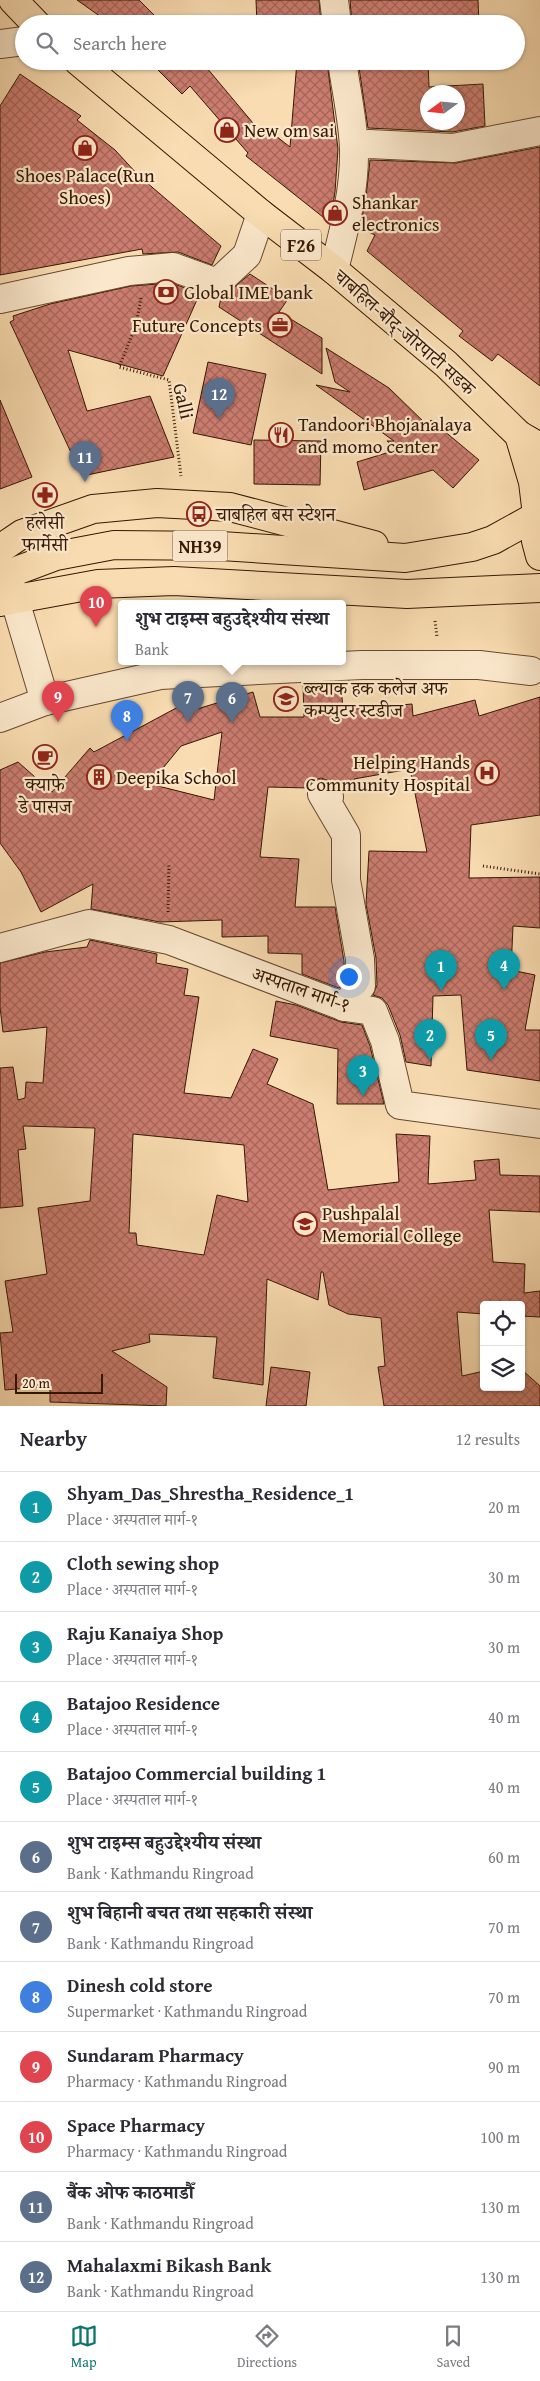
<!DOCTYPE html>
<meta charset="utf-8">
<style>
:root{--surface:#fff;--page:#f2f2f3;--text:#2b2b33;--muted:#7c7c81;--line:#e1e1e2;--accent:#0f766e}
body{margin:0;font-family:"Gentium Book Plus","Noto Serif Devanagari",serif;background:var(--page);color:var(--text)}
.controls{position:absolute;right:15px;bottom:15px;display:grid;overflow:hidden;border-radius:5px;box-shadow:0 1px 4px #0004}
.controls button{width:45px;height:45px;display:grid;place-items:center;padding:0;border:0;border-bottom:1px solid var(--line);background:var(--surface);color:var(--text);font:25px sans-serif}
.compass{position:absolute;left:420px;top:85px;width:45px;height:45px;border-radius:50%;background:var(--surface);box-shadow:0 1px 4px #0004;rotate:255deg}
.scale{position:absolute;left:15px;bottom:12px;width:88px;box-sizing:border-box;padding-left:5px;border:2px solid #361702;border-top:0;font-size:14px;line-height:18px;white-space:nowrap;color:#361702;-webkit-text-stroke:4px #fbe8cc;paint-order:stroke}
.you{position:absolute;left:348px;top:976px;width:18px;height:18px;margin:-12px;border:4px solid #fff;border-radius:50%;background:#1a73e8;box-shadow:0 0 0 8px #1a73e833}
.badge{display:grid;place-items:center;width:32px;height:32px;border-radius:50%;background:var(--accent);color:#fff;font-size:16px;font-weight:700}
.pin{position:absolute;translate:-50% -41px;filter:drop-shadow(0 1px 2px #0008)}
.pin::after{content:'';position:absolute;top:26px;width:18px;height:15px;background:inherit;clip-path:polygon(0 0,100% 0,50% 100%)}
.popup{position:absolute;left:118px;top:600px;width:228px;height:65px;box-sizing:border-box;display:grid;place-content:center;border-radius:5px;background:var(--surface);filter:drop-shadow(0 1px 4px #0005);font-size:16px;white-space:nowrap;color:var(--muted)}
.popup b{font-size:19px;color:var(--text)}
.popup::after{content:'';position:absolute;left:50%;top:100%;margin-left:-10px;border:10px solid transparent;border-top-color:var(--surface)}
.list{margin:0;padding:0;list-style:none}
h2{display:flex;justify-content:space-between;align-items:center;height:65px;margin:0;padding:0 20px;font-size:21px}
h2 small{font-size:16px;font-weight:400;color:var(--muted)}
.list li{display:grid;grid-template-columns:32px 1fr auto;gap:15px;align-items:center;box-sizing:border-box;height:70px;padding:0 20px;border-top:1px solid var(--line)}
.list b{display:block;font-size:19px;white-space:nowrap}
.list p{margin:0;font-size:16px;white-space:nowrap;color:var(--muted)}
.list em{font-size:16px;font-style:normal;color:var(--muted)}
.icon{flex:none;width:28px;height:28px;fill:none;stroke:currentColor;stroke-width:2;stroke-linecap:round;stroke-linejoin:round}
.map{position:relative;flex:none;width:540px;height:1406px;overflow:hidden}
.search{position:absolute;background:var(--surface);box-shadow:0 1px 4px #0004;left:15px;right:15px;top:15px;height:55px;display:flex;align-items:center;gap:12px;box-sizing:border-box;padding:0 18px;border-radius:28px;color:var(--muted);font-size:19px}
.sheet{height:905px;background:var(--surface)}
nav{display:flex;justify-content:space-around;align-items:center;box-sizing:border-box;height:70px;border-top:1px solid var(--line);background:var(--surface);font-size:14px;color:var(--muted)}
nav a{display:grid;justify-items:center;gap:2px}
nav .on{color:var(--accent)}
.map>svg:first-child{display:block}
.building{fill:url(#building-cross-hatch);stroke:#361702;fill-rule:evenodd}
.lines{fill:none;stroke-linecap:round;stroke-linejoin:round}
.minor-casing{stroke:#67482e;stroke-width:30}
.major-casing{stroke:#361702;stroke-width:30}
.highway-casing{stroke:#361702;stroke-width:30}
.path{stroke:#361702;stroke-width:3;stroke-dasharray:1 2.5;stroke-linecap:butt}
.minor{stroke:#fbe8cc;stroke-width:28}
.major{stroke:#f9dcb1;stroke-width:28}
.highway{stroke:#f9dcb1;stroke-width:28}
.labels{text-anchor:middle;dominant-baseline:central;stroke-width:4.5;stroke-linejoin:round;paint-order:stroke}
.shield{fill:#fbe8cc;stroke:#71563f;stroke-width:1}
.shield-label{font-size:18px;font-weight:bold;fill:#361702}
.poi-label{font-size:19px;fill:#361702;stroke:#fbe8cc;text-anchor:start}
.street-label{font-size:19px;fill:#361702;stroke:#fbe8cc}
</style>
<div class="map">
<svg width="540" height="1406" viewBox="0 0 540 1406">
<defs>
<pattern id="building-cross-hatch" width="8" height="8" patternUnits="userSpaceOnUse" patternTransform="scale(1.25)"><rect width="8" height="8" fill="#cc7d70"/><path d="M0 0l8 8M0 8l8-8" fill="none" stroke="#a6655a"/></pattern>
</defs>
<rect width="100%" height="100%" fill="#f9dcb1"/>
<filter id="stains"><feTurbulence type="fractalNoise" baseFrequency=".004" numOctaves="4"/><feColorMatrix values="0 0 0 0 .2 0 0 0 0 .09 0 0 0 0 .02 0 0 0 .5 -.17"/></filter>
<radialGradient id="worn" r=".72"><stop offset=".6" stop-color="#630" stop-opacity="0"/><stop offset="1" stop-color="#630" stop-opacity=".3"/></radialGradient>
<g class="building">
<polygon points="77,0 139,0 163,24 111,24"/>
<polygon points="256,0 319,0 321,24 257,24"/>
<polygon points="350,0 478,0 479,24 352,24"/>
<polygon points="149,61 201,61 263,135 267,129 290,147 297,61 327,61 338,149 335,192 331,217 328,221 246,156 248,153 190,86 182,94"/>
<path d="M358,61H428L429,87L483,84L485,126L452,132L368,128ZM428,92H458V122H428Z"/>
<polygon points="20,74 81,116 77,120 115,150 139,176 221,246 212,265 178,252 143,254 142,249 0,275 0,106"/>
<polygon points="540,147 540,386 498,354 492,361 459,336 463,331 367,251 375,235 360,228 366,197 370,160 456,163"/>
<polygon points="250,274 288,299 279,312 322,338 322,374 219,307 221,298"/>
<polygon points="171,283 200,293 163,376 68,350 87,411 150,396 174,457 82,476 10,322 14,320 13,316 50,304 131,286"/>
<polygon points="326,348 389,388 427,425 431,420 479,460 453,488 433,470 364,490 357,462 396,450 387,441 394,441 316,385 350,392 335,382"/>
<polygon points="208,362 266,374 251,445 193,433"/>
<polygon points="0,400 32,477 0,489"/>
<polygon points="254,440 321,441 320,485 254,484"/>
<path d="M334,682L335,686L341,685L343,710L412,704L413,716L475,700L479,716L540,697V815L471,825L469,878L540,877V928L513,926L511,970L535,975L525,1030H540V1081L467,1070L461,995L433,996L431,1066L406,1062L400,1035L388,1005L382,998L373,995L377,985L376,958L366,904L369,851L427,852L410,769L354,779V789L342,788L335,783L321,778L313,781L308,788L268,787L260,857L299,859L295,907H335L344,961L345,981L339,988L302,974V954L268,953V936L222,937V920L160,922L91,909L93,884L41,912L21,872L0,843V770L18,762L52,792L90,748L94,752L180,706L184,713L253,692L260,717H304L303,684ZM222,732L214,800L150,784L181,746Z"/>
<path d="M90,940L157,954L156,963L188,969L184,995L199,997L184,1093L231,1098L253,1049L278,1059L267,1084L313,1104L328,1190L399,1182L396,1134L430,1136L428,1184L476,1180L474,1161L499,1159L500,1175L540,1176V1212L489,1210L493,1262L525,1264L524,1293L540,1291V1317L521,1316V1305H484V1314L457,1312L462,1376L484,1371V1387H521V1369L540,1386V1406H384L378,1367L385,1366L381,1318L348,1314L329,1305L323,1272H321L318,1300L267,1279L263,1385L213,1378L217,1337L149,1334L150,1342L112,1351L167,1387L166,1406L50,1402V1386L5,1390L0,1333L13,1332L5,1281L47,1274L38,1208L90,1201L95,1128L23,1126L26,1149L18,1150L23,1206L0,1208V1068L13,1067L18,1100L25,1098L26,1082L43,1083L47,1027L3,1032L0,1007V963L45,952L87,947ZM133,1134L244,1145L248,1202L217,1195L204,1255L137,1245L136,1233H129Z"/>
<polygon points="276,1001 296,1005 341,1022 362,1025 370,1046 384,1104 337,1104 338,1049 270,1036"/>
<polygon points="271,1367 310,1372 306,1406 266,1406"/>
</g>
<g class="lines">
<defs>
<g id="minor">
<polyline points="334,0 337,24"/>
<polyline points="0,44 24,41"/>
<polyline points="354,147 369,144 453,148 540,131"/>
<path d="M334,270C344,230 355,190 354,149C353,120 346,90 342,61"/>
<polyline points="0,299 129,271 173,267 217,283 247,255 261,214"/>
<polyline points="8,577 45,701"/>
<polyline points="0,718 45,701 160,675 362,665 479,665 531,671"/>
<polyline points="329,797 322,794 346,835 346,880 360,959 361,986 344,1007"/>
<polyline points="0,948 89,924 169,940 345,1007 373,1011 385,1041 400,1105 540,1124"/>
</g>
<g id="major">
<polyline points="13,0 36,24"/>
<polyline points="78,61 261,214 334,270 446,364 519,435 540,447"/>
<polyline points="519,435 533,482 537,515"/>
</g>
<g id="highway">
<polyline points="537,515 536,541 540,556"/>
<polyline points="0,549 22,534 93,509 157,503 230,507 374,545"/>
<polyline points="0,577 56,556 114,545 221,546 405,558 472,547 493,540 540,514"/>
<polyline points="0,602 98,584 174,581 407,594 540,588"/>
</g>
</defs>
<use href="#minor" class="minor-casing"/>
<use href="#major" class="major-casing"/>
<use href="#highway" class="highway-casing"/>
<g class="path">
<polyline points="141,298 136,325 119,367 169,380 181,476"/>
<polyline points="435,621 437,637"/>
<polyline points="483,866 540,874"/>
<polyline points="168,912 169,864"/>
</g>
<use href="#minor" class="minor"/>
<use href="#major" class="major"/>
<use href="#highway" class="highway"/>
</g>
<defs>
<symbol id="shop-ring" viewBox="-11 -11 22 22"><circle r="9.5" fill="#fbe8cc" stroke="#8f2418" stroke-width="1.5"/><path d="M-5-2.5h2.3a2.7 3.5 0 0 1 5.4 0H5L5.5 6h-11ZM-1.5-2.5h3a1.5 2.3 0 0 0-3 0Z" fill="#8f2418"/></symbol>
<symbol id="bank-ring" viewBox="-11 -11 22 22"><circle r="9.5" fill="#fbe8cc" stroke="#8f2418" stroke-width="1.5"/><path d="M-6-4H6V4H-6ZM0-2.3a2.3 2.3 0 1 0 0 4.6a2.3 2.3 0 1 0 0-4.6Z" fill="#8f2418"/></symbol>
<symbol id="office-ring" viewBox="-11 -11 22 22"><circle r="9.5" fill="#fbe8cc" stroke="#8f2418" stroke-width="1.5"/><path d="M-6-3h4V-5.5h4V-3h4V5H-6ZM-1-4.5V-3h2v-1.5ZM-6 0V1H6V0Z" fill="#8f2418"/></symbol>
<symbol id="restaurant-ring" viewBox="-11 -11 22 22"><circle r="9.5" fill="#fbe8cc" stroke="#8f2418" stroke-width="1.5"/><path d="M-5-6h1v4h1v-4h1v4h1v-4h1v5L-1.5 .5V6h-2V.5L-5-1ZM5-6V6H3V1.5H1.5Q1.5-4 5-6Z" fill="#8f2418"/></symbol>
<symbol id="pharmacy-ring" viewBox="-11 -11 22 22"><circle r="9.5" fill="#fbe8cc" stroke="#8f2418" stroke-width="1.5"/><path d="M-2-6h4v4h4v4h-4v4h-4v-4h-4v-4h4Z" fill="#8f2418"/></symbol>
<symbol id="bus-ring" viewBox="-11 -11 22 22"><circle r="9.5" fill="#fbe8cc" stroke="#8f2418" stroke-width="1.5"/><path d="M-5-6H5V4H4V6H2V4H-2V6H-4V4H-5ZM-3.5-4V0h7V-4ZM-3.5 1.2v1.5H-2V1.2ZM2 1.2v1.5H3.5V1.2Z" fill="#8f2418"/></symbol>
<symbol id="university-ring" viewBox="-11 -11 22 22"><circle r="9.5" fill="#fbe8cc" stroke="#8f2418" stroke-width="1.5"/><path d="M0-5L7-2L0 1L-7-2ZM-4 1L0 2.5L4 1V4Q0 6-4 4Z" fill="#8f2418"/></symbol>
<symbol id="cafe-ring" viewBox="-11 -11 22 22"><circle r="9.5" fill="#fbe8cc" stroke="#8f2418" stroke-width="1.5"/><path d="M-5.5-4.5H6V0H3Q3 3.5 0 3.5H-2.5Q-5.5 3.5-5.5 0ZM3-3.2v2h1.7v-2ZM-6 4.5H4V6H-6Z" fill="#8f2418"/></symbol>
<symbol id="hospital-ring" viewBox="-11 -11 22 22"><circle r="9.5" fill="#fbe8cc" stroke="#8f2418" stroke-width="1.5"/><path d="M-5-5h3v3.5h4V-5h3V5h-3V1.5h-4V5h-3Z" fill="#8f2418"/></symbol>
<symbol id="building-ring" viewBox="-11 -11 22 22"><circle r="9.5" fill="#fbe8cc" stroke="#8f2418" stroke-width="1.5"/><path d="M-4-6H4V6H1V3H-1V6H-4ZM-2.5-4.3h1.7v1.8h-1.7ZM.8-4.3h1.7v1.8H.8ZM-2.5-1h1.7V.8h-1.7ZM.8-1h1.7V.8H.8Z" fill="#8f2418"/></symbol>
</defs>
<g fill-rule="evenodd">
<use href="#shop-ring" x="213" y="116" width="28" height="28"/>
<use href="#shop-ring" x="71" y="134" width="28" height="28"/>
<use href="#shop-ring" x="321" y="199" width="28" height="28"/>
<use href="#bank-ring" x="152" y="278" width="28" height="28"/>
<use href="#office-ring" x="266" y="311" width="28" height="28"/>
<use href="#restaurant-ring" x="267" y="421" width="28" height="28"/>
<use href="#pharmacy-ring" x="31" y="481" width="28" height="28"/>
<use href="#bus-ring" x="185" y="500" width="28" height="28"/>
<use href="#university-ring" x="272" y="685" width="28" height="28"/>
<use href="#cafe-ring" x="31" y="743" width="28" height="28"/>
<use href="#hospital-ring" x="473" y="759" width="28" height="28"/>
<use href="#building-ring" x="85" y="763" width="28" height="28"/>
<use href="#university-ring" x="291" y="1210" width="28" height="28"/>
</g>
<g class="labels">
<g class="shield">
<rect x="281" y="229.5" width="40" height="31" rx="4"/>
<rect x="172.5" y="530.5" width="55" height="31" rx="4"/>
</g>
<g class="shield-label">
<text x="301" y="245">F26</text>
<text x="200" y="546">NH39</text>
</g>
<g class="poi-label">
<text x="244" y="130">New om sai</text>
<text x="85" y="175" text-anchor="middle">Shoes Palace(Run<tspan x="85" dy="22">Shoes)</tspan></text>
<text x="352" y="202">Shankar<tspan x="352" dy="22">electronics</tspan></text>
<text x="184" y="292">Global IME bank</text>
<text x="262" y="325" text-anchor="end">Future Concepts</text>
<text x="298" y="424">Tandoori Bhojanalaya<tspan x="298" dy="22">and momo center</tspan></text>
<text x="216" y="514">चाबहिल बस स्टेशन</text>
<text x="45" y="522" text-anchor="middle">हलेसी<tspan x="45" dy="22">फार्मेसी</tspan></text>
<text x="304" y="688">ब्ल्याक हक कलेज अफ<tspan x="304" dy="22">कम्प्युटर स्टडीज</tspan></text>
<text x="470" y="762" text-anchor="end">Helping Hands<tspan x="470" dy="22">Community Hospital</tspan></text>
<text x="116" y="777">Deepika School</text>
<text x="45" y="784" text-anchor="middle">क्याफे<tspan x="45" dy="22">डे पासज</tspan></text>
<text x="322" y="1213">Pushpalal<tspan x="322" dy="22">Memorial College</tspan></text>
</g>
<g class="street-label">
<text transform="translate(405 332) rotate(41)">चाबहिल-बौद्-जोरपाटी सडक</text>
<text transform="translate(184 401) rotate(77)">Galli</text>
<text transform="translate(301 989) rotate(19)">अस्पताल मार्ग-१</text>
</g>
</g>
<rect width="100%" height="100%" filter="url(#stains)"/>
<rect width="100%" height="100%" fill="url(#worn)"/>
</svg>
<div class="controls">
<button><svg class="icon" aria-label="locate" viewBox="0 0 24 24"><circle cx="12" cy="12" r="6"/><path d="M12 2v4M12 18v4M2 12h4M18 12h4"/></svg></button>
<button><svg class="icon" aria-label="layers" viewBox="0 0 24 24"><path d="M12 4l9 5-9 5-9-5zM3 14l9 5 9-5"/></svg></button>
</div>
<svg class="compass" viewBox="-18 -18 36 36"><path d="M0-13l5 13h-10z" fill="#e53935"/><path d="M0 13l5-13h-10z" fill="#7c7c81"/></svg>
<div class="scale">20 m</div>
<div class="you"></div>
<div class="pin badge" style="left:441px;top:991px;background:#0f9aa8">1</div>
<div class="pin badge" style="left:430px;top:1060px;background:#0f9aa8">2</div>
<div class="pin badge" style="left:363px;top:1096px;background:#0f9aa8">3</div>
<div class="pin badge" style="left:504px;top:990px;background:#0f9aa8">4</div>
<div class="pin badge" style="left:491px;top:1060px;background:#0f9aa8">5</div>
<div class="pin badge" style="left:232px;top:723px;background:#5c6f8a">6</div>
<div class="popup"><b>शुभ टाइम्स बहुउद्देश्यीय संस्था</b>Bank</div>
<div class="pin badge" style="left:188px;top:722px;background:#5c6f8a">7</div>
<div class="pin badge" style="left:127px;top:741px;background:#3f7fe0">8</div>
<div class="pin badge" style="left:58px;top:722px;background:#e0444e">9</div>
<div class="pin badge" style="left:96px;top:627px;background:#e0444e">10</div>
<div class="pin badge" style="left:85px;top:482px;background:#5c6f8a">11</div>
<div class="pin badge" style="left:219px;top:419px;background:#5c6f8a">12</div>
<div class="search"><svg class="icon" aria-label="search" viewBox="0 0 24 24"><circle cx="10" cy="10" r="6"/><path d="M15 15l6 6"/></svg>Search here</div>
</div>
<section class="sheet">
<h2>Nearby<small>12 results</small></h2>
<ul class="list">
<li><span class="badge" style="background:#0f9aa8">1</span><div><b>Shyam_Das_Shrestha_Residence_1</b><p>Place · अस्पताल मार्ग-१</p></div><em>20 m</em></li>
<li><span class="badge" style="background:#0f9aa8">2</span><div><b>Cloth sewing shop</b><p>Place · अस्पताल मार्ग-१</p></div><em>30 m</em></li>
<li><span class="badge" style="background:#0f9aa8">3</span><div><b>Raju Kanaiya Shop</b><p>Place · अस्पताल मार्ग-१</p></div><em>30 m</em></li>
<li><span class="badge" style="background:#0f9aa8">4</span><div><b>Batajoo Residence</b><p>Place · अस्पताल मार्ग-१</p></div><em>40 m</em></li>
<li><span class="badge" style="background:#0f9aa8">5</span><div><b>Batajoo Commercial building 1</b><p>Place · अस्पताल मार्ग-१</p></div><em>40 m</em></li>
<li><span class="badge" style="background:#5c6f8a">6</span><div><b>शुभ टाइम्स बहुउद्देश्यीय संस्था</b><p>Bank · Kathmandu Ringroad</p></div><em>60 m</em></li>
<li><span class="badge" style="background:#5c6f8a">7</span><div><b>शुभ बिहानी बचत तथा सहकारी संस्था</b><p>Bank · Kathmandu Ringroad</p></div><em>70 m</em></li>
<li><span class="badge" style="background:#3f7fe0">8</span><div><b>Dinesh cold store</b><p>Supermarket · Kathmandu Ringroad</p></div><em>70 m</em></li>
<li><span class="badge" style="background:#e0444e">9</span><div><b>Sundaram Pharmacy</b><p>Pharmacy · Kathmandu Ringroad</p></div><em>90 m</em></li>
<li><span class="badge" style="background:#e0444e">10</span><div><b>Space Pharmacy</b><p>Pharmacy · Kathmandu Ringroad</p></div><em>100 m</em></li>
<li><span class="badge" style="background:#5c6f8a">11</span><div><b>बैंक ओफ काठमाडौँ</b><p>Bank · Kathmandu Ringroad</p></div><em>130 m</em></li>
<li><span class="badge" style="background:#5c6f8a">12</span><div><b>Mahalaxmi Bikash Bank</b><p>Bank · Kathmandu Ringroad</p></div><em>130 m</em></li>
</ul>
</section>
<nav>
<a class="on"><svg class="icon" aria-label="map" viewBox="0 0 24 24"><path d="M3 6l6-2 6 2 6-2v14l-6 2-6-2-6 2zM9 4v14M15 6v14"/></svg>Map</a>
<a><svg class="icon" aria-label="directions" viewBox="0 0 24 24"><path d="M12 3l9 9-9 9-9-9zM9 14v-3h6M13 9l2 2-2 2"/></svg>Directions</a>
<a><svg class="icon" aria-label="saved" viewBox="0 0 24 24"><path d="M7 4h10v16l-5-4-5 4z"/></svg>Saved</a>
</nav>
